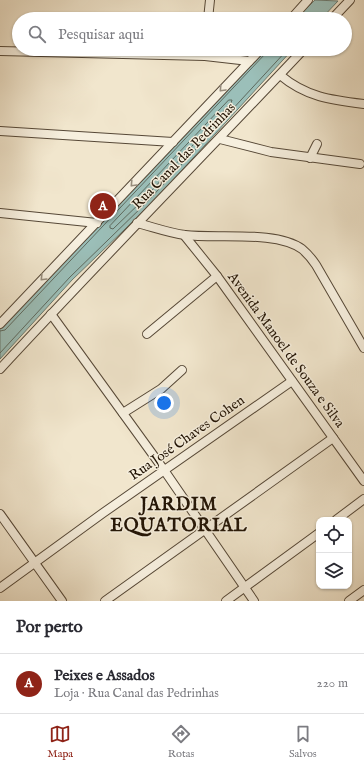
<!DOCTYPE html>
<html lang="pt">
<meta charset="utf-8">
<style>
:root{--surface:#fff;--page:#f2f2f3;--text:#2b2b33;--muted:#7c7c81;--line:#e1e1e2;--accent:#8f2418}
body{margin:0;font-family:"IM FELL English",serif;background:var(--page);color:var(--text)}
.controls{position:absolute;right:12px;bottom:12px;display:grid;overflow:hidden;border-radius:8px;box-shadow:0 1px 3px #0004}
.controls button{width:36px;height:36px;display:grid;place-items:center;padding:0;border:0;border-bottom:1px solid var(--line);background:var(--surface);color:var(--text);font:20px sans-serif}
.you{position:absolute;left:164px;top:403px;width:14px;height:14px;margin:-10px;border:3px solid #fff;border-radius:50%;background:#1a73e8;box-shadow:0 0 0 6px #1a73e833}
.badge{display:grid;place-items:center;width:26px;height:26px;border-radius:50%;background:var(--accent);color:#fff;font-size:13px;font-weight:700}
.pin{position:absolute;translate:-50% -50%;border:2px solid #fff;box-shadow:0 1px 4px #0006}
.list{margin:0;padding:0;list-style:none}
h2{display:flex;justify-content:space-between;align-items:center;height:52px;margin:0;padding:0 16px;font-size:17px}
h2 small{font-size:13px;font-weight:400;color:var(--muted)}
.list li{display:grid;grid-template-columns:26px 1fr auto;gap:12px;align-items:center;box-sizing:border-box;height:60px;padding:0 16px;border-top:1px solid var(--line)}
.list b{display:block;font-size:15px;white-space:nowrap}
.list p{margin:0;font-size:13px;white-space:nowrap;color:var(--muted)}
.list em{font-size:13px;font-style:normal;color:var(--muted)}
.icon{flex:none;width:22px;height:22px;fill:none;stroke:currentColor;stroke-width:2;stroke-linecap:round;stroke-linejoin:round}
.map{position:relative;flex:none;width:364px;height:601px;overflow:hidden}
.search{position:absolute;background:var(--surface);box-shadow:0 1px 3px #0004;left:12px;right:12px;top:12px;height:44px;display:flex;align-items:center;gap:10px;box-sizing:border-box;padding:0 14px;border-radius:22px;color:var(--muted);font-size:15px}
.sheet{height:112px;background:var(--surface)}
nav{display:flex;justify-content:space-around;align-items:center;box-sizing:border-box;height:56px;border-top:1px solid var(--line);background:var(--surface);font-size:11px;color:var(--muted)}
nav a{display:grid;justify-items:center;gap:2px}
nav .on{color:var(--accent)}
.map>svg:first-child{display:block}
.water{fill:#9bbfb9;stroke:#6b7b71}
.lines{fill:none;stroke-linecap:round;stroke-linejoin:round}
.shore{stroke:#5e6a5f;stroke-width:1}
.minor-casing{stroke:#564837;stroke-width:10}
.minor{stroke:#f6efde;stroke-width:8}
.oneway{stroke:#978c7c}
.labels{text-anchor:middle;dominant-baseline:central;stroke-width:3;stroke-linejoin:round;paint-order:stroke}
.street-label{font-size:14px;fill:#221405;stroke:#f6efde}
.district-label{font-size:18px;font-weight:bold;letter-spacing:1px;fill:#221405;stroke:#f6efde}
</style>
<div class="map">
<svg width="364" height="601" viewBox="0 0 364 601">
<rect width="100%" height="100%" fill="#f1e6cd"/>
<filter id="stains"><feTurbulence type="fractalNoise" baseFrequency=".005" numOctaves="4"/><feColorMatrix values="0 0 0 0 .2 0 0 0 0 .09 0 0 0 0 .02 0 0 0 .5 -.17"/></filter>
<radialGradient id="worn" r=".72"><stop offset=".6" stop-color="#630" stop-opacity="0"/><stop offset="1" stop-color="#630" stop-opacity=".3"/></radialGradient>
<g class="water">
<polygon points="315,0 338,1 321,19 295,19"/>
<polygon points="264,49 293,49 150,205 72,280 0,359 0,329"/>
</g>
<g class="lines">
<g class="shore">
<polygon points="229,100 232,100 231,103 144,199 113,229 110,228 110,226"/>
<polyline points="0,331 5,330 266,53 267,49"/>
<polyline points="0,353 70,277 147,202 288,49"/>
</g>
<defs>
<g id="minor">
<polyline points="208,19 210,0"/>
<polyline points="291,19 308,0"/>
<polyline points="332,19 350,0"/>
<polyline points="0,51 205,56 249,61"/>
<path d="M280,75C306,97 331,100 364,104"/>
<polyline points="0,131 173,142"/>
<polyline points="220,139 271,152 360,164"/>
<polyline points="310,158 317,144"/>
<polyline points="0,213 97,223"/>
<path d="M137,223C153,227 169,233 185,235C217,239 276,230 302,249C308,254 312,259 316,265L364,348"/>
<polyline points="184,235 217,276 364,481"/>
<polyline points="51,314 164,470 254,601"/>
<polyline points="0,324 261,49"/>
<polyline points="147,334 217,276"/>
<path d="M0,369C100,261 203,156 304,49"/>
<polyline points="123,413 161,389 182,370"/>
<polyline points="0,514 62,601"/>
<polyline points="336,520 364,499"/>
<polyline points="0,588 103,513 292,381"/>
<polyline points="105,601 333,438"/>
<polyline points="226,601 319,533"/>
<polyline points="349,601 364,590"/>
</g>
</defs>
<use href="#minor" class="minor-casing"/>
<use href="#minor" class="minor"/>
</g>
<defs><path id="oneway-chevron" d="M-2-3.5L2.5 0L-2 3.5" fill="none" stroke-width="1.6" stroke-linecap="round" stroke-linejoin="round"/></defs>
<g class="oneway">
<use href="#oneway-chevron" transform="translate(222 89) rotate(133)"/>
<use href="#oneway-chevron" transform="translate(133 184) rotate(133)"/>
<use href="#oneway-chevron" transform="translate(43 278) rotate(134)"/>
</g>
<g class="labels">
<g class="street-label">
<text transform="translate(184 156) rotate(-46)">Rua Canal das Pedrinhas</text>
<text transform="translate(286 350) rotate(54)">Avenida Manoel de Souza e Silva</text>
<text transform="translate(187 438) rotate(-35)">Rua José Chaves Cohen</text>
</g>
<g class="district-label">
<text x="179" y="505">JARDIM<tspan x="179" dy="21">EQUATORIAL</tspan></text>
</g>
</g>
<rect width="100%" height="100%" filter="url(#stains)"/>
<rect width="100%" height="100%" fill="url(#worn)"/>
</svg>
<div class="controls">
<button><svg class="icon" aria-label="locate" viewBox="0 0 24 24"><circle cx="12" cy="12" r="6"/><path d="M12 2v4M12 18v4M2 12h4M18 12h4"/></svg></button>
<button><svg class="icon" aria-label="layers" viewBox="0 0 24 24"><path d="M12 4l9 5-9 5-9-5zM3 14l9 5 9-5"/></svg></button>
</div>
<div class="you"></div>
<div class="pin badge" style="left:103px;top:206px">A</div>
<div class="search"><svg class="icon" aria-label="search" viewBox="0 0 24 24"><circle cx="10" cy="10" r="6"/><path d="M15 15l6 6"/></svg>Pesquisar aqui</div>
</div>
<section class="sheet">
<h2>Por perto<small></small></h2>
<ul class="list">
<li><span class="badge">A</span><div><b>Peixes e Assados</b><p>Loja · Rua Canal das Pedrinhas</p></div><em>220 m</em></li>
</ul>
</section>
<nav>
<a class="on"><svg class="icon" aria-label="map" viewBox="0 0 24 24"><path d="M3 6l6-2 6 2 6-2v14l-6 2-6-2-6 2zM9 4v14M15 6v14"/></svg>Mapa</a>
<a><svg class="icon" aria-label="directions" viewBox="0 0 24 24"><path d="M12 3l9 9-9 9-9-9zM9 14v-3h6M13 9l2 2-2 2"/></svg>Rotas</a>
<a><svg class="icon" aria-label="saved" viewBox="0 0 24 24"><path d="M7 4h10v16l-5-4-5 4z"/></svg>Salvos</a>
</nav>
